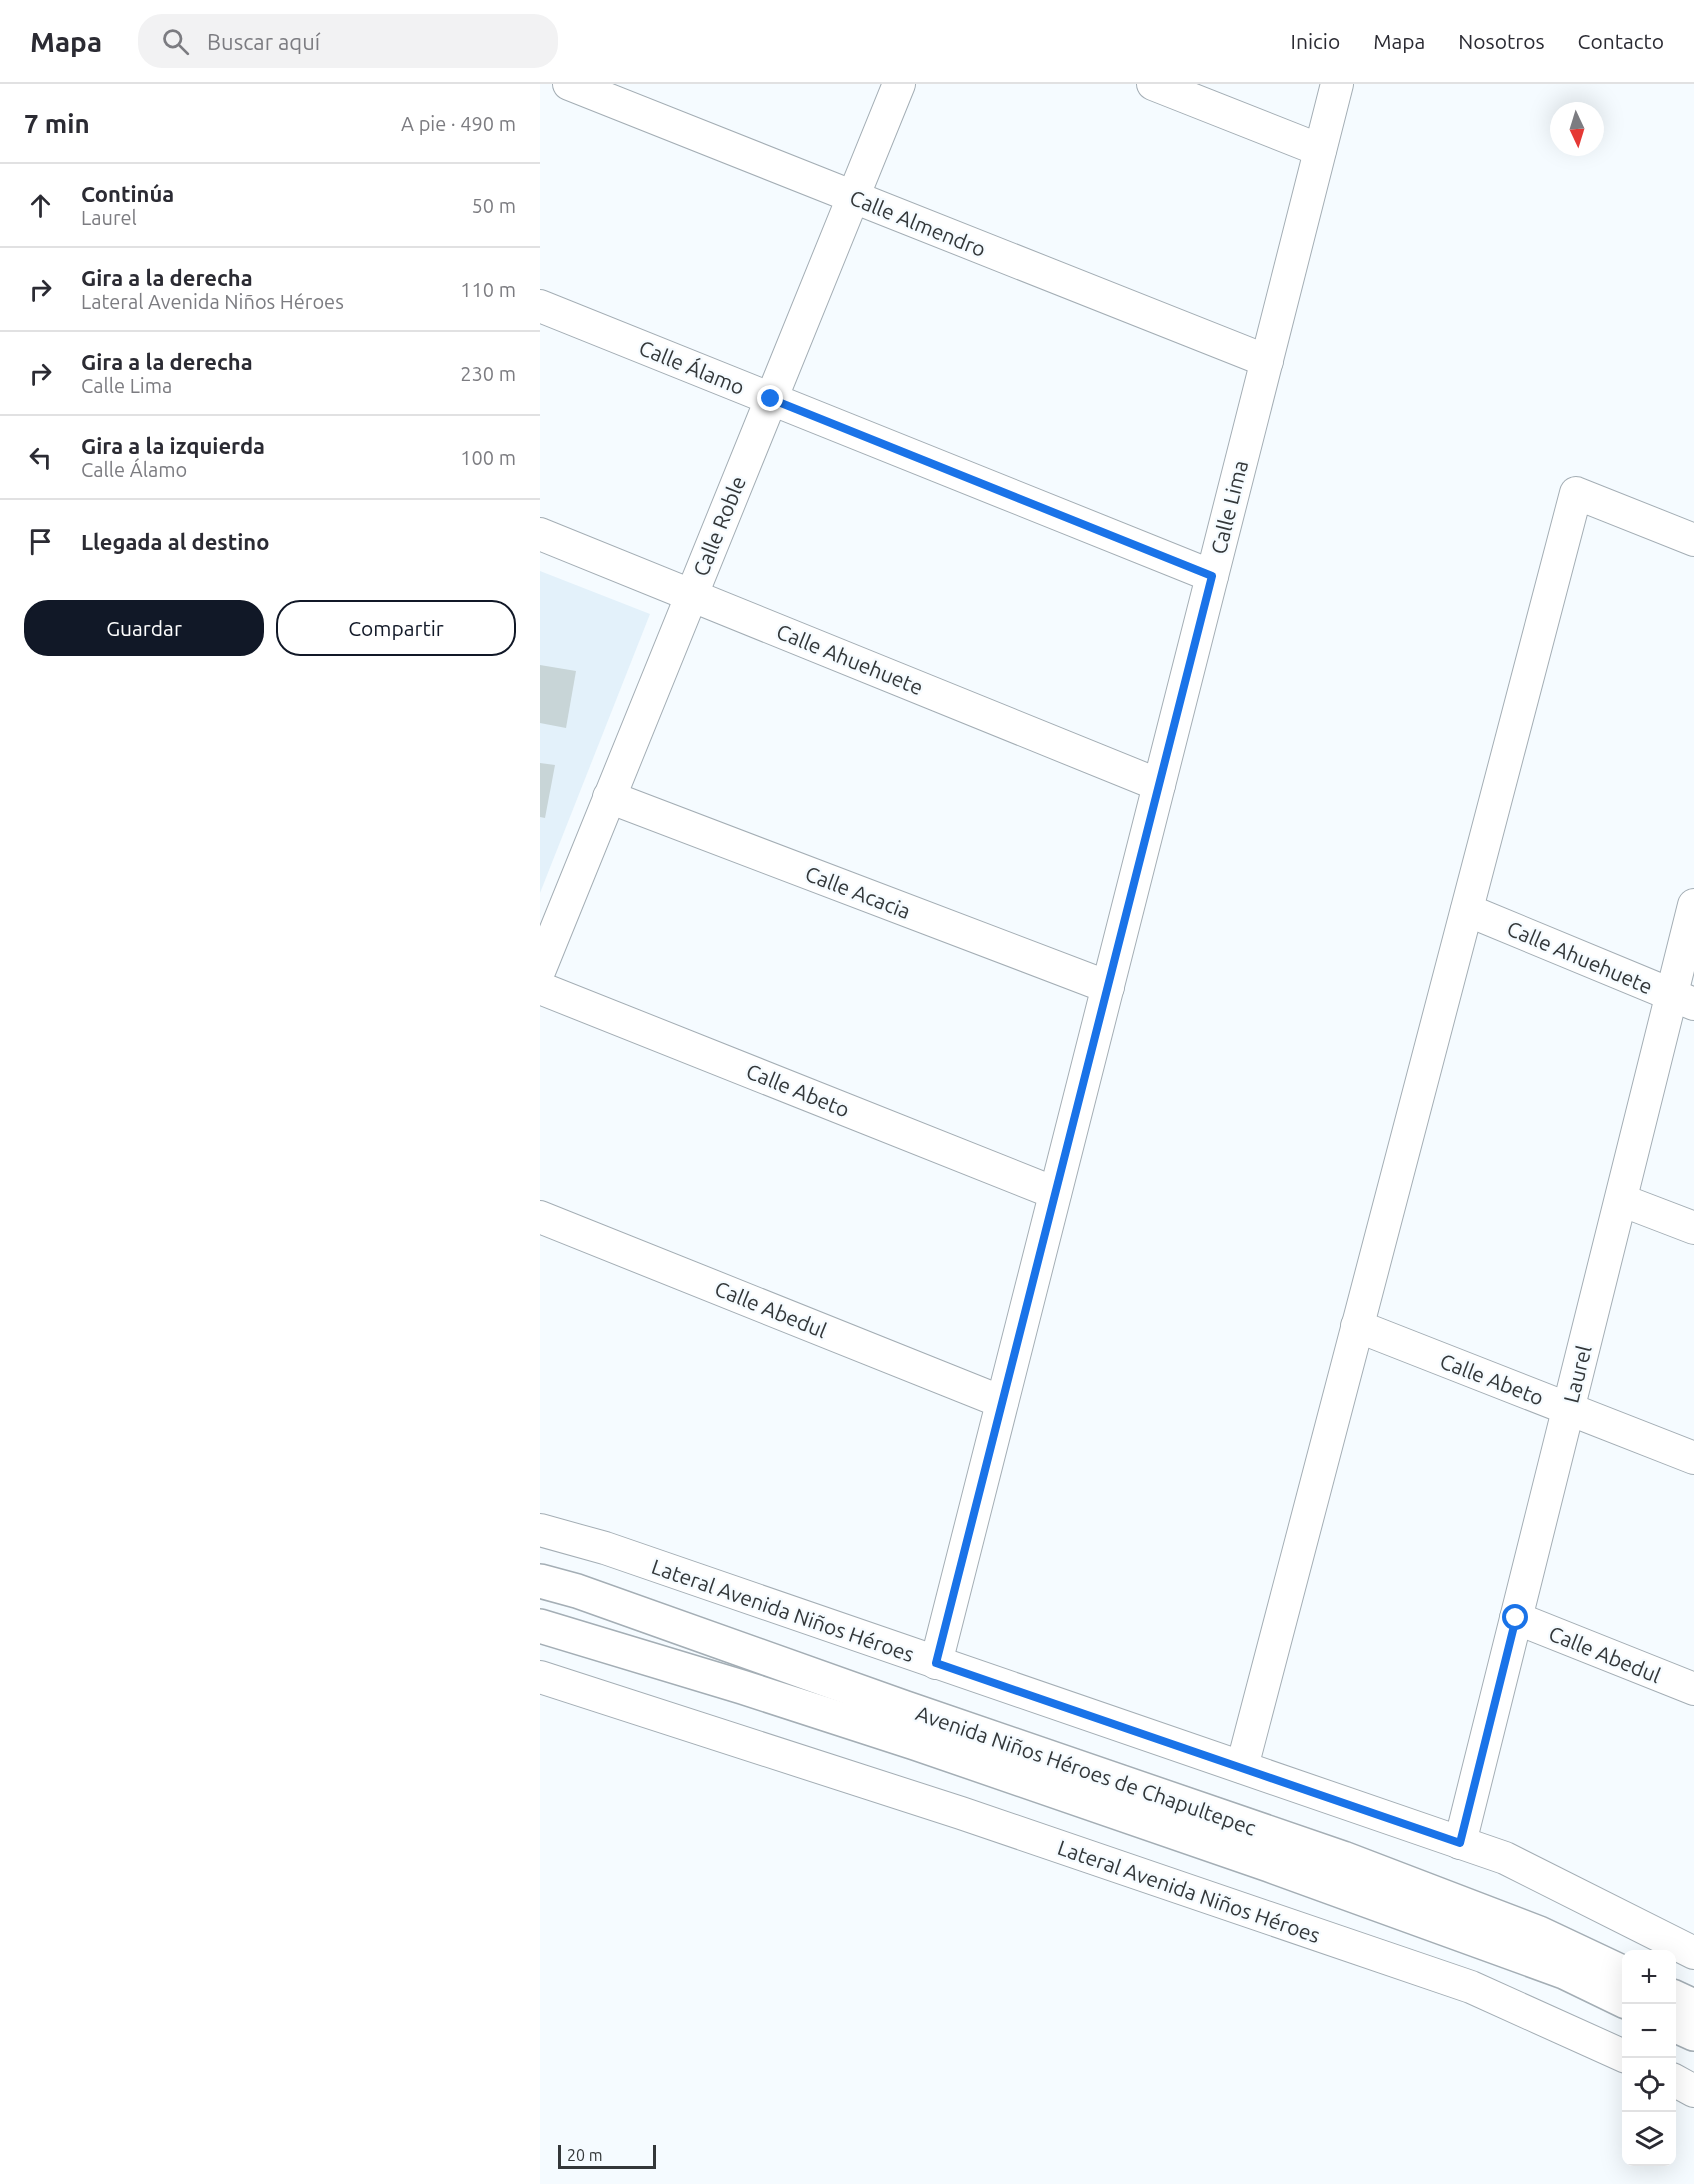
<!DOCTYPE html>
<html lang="es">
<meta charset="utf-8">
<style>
:root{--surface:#fff;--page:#f2f2f3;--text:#2b2b33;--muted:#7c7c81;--line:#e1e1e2;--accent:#111827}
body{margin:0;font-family:Ubuntu,sans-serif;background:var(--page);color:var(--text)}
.controls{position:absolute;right:18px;bottom:18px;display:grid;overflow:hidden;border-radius:12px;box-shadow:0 6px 24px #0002}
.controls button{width:54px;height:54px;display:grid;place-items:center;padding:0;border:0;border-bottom:2px solid var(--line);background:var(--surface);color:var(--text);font:30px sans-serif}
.compass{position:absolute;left:1010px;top:18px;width:54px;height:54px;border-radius:50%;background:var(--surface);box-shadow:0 6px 24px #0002;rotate:176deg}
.scale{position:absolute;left:18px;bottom:15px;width:98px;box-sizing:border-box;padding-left:6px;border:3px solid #333739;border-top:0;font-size:16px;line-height:21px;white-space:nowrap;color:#333739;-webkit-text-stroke:4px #f5fbff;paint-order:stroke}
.stop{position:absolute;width:18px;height:18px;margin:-14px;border:4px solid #1a73e8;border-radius:50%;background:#fff}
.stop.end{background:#1a73e8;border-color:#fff;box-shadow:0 2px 6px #0008}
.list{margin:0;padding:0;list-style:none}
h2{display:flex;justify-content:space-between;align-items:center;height:78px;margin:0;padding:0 24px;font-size:26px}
h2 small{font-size:20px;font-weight:400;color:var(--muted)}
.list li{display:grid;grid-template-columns:39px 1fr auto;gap:18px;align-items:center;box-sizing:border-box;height:84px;padding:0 24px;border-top:2px solid var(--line)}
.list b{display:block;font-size:22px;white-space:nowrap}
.list p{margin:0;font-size:20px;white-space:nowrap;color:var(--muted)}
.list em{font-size:20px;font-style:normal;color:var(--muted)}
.actions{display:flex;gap:12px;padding:18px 24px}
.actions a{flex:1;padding:14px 0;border:2px solid var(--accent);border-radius:24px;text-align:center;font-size:21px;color:var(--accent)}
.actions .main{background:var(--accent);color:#fff}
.icon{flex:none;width:33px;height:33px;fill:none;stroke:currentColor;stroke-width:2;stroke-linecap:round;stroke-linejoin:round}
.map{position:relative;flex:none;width:1154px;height:2100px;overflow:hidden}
header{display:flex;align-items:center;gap:36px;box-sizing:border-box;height:84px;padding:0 30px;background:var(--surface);border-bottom:2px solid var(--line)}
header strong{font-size:28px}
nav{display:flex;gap:33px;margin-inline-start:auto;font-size:21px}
.search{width:420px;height:54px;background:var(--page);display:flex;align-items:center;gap:15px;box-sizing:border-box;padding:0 21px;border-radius:24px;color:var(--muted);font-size:22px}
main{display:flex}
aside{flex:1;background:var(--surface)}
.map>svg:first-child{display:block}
.built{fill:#e3f1fa}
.building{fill:#c8d5d7}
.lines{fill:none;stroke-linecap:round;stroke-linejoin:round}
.minor-casing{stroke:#a4aeb5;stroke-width:34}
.major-casing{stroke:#a4aeb5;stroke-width:36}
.minor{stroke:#fff;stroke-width:32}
.major{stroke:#fff;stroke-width:33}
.route{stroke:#1a73e8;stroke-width:8}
.labels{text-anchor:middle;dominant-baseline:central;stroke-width:4.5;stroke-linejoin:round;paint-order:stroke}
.street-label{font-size:21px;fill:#333739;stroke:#f5fbff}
</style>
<header>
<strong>Mapa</strong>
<div class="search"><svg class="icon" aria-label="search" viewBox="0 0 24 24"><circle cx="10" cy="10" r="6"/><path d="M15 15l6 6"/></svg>Buscar aquí</div>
<nav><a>Inicio</a><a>Mapa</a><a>Nosotros</a><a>Contacto</a></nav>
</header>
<main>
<aside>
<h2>7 min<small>A pie · 490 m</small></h2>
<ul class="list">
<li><svg class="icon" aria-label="ahead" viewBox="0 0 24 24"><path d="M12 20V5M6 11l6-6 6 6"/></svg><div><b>Continúa</b><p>Laurel</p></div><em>50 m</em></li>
<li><svg class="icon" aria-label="right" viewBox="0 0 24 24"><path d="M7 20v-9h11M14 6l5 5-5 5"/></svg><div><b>Gira a la derecha</b><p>Lateral Avenida Niños Héroes</p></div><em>110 m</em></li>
<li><svg class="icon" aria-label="right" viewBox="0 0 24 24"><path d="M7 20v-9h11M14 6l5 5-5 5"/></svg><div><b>Gira a la derecha</b><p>Calle Lima</p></div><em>230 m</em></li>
<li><svg class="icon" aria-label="left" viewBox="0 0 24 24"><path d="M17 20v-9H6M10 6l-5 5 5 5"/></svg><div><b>Gira a la izquierda</b><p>Calle Álamo</p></div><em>100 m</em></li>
<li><svg class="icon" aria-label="arrive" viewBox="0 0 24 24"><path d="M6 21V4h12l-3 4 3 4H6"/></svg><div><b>Llegada al destino</b></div></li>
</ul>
<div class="actions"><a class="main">Guardar</a><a>Compartir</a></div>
</aside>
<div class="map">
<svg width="1154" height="2100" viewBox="0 0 1154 2100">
<rect width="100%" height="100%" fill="#f5fbff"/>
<polygon class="built" points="0,487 110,530 0,809"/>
<g class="building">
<polygon points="0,581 36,587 26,644 0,639"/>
<polygon points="0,679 15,681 5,734 0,733"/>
</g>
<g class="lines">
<defs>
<g id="minor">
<polyline points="29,0 727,277"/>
<polyline points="613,0 780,66"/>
<polyline points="0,222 672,492"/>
<polyline points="0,450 619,701"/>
<polyline points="69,713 568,903"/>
<polyline points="927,826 1154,920"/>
<polyline points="0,885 359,0"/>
<polyline points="0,904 515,1109"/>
<polyline points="1081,1116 1154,1144"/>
<polyline points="0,1133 462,1318"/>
<polyline points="817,1242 1154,1374"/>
<polyline points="0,1446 65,1464 965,1774 1154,1869"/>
<polyline points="976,1534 1154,1605"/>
<polyline points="396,1579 797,0"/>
<polyline points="0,1593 421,1729 931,1903 1086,1973"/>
<polyline points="702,1683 1036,409 1154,456"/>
<polyline points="920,1759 1154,821"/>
<polyline points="1132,1995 1154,2007"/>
</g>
<g id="major">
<polyline points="0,1497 37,1507 363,1623 803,1774 999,1849 1086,1890"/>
<polyline points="0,1542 202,1603 375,1659 729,1781 1024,1888 1086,1918"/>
<polyline points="1132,1912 1154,1922"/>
<polyline points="1132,1940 1154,1950"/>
</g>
</defs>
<use href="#minor" class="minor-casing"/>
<use href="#major" class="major-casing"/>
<use href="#minor" class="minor"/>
<use href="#major" class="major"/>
</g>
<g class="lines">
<polyline class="route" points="231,315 672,492 396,1579 920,1759 976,1534"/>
</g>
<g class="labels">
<g class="street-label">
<text transform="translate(378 139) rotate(22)">Calle Almendro</text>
<text transform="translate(152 283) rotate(22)">Calle Álamo</text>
<text transform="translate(689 423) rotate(-76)">Calle Lima</text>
<text transform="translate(179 442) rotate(-68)">Calle Roble</text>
<text transform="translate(310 575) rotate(22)">Calle Ahuehuete</text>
<text transform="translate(318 808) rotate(21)">Calle Acacia</text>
<text transform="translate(1040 873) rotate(23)">Calle Ahuehuete</text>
<text transform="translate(258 1006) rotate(22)">Calle Abeto</text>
<text transform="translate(231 1225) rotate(22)">Calle Abedul</text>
<text transform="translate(1037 1290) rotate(-76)">Laurel</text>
<text transform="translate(952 1295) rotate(21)">Calle Abeto</text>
<text transform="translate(243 1526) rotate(19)">Lateral Avenida Niños Héroes</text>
<text transform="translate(1065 1570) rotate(22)">Calle Abedul</text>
<text transform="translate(546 1686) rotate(19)">Avenida Niños Héroes de Chapultepec</text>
<text transform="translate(649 1807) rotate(19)">Lateral Avenida Niños Héroes</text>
</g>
</g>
</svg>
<div class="controls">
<button>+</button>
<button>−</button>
<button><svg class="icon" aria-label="locate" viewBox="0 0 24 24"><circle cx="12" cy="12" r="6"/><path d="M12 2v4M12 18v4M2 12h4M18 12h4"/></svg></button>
<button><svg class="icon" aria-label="layers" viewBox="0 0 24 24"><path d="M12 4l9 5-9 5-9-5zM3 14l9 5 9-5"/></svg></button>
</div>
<svg class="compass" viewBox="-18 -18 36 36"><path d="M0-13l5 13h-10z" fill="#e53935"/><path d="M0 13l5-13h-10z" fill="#7c7c81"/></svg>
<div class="scale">20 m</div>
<div class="stop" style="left:976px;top:1534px"></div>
<div class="stop end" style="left:231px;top:315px"></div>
</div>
</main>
